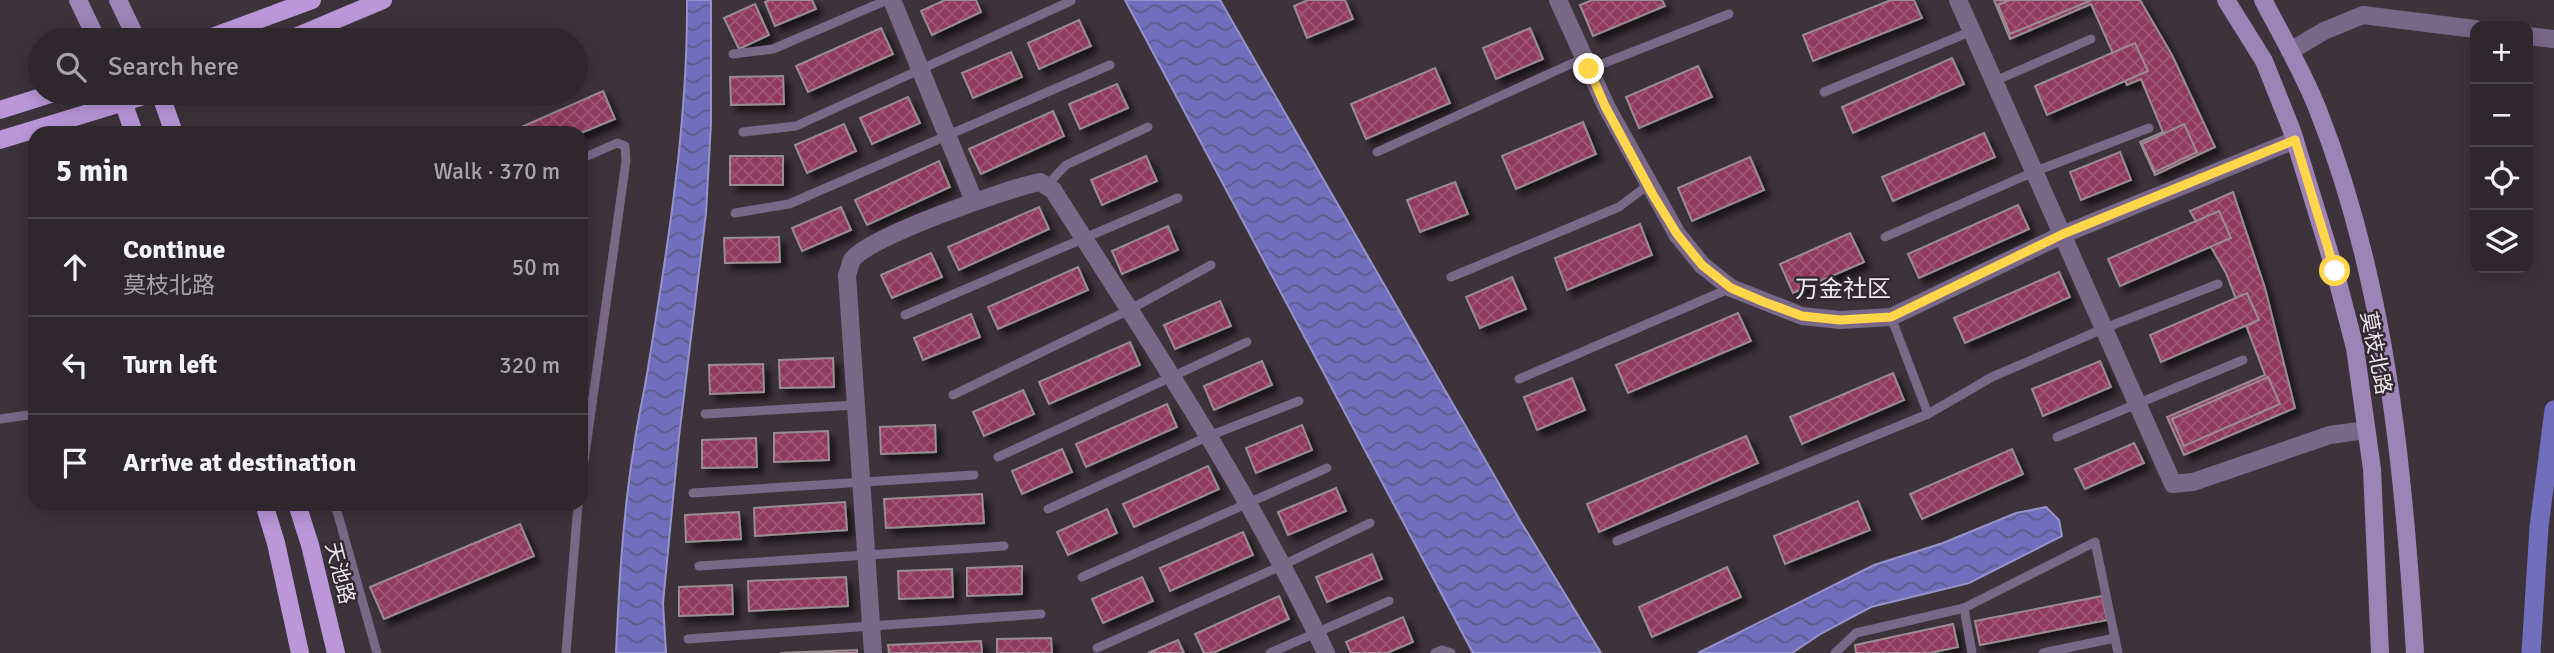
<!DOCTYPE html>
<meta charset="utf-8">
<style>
:root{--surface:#2e272c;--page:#362f34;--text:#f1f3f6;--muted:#a7a5a9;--line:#494448}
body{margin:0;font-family:Signika,"Noto Sans SC",sans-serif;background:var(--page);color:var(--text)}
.controls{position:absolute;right:21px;top:21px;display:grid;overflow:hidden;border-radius:14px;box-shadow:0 4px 18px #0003}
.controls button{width:63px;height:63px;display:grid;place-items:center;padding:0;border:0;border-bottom:2px solid var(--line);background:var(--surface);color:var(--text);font:35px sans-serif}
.stop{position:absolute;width:21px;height:21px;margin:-16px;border:5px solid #ffd54a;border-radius:50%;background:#fff}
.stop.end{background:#ffd54a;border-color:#fff;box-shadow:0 2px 7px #0008}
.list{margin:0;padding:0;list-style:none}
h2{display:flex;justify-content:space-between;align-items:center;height:91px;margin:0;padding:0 28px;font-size:30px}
h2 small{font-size:23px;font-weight:400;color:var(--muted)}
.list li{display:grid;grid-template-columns:46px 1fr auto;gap:21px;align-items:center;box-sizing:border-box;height:98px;padding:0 28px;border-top:2px solid var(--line)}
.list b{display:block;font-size:26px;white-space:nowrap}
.list p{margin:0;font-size:23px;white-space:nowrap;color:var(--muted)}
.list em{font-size:23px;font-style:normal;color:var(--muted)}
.icon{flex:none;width:38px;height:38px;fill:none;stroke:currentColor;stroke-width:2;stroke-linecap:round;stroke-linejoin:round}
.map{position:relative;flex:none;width:2554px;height:653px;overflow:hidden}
.search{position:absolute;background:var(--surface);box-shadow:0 4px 18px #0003;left:28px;top:28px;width:560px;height:77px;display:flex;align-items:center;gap:18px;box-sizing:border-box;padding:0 24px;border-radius:38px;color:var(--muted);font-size:26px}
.panel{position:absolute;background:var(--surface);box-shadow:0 4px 18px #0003;left:28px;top:126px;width:560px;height:385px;border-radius:21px}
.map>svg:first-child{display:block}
.water{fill:url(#water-waves);stroke:#9693cc;stroke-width:2}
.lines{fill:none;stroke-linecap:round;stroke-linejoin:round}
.canal{stroke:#716ebe;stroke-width:19}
.building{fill:url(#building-cross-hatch);stroke:#9a8d91;stroke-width:2;filter:url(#shadow)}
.lane{stroke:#7a6889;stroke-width:9}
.street{stroke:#7a6889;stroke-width:18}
.secondary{stroke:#9e83b7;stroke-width:18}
.primary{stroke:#bb97da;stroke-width:18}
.route{stroke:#ffd54a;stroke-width:9}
.labels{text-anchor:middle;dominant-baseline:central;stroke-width:5;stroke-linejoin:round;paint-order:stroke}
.street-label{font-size:21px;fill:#ede8ec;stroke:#322a31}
.quarter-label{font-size:24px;fill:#ede8ec;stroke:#322a31}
</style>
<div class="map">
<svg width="2554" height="653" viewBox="0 0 2554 653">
<defs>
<pattern id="water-waves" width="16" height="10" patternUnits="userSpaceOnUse" patternTransform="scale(1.75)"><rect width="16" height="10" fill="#716ebe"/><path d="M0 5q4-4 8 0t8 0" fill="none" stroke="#5e5c88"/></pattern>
<pattern id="building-cross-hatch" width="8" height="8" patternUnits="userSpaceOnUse" patternTransform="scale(1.75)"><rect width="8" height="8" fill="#903a5d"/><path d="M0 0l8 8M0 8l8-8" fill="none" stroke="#a05674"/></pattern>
<filter id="shadow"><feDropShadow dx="6" dy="6" stdDeviation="3.5" flood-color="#0009"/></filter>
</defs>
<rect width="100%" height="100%" fill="#3d343b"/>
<g class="water">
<path d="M687,0H711V123L706,213L679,437L663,603L666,653H616C619,587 623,512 634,447C637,423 643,398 647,374C667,251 688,125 687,0Z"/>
<polygon points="1125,0 1220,0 1521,522 1601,653 1473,653"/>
<polygon points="2046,507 2059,520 2062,536 1969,583 1871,607 1822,633 1792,653 1698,653 1874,565 1943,543 2016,513"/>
</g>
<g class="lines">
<polyline class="canal" points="2531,653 2539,527 2554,410"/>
</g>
<g class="building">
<polygon points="769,0 812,0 816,9 775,26 765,2"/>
<polygon points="945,0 976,0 981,12 932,35 921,11"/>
<polygon points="1308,0 1345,0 1353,19 1307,38 1294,6"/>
<polygon points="1592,0 1662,0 1665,6 1593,36 1580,5"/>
<polygon points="1891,0 1914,0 1922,18 1813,61 1803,35"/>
<polygon points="1994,0 2140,0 2172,55 2215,147 2155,175 2140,142 2163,132 2141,79 2127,85 2091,4 2010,39"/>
<polygon points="2010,0 2092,0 2010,34 1998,5"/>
<polygon points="755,4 769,35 739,49 724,18"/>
<polygon points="1079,20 1091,46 1039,69 1028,43"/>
<polygon points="881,28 893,54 808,92 796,66"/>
<polygon points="1530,28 1543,59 1496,79 1483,48"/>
<polygon points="2135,43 2148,71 2047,115 2035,86"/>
<polygon points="1011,52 1022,77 973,98 962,73"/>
<polygon points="1952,58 1964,84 1853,133 1842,107"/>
<polygon points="1698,66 1712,97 1639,128 1626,97"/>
<polygon points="1435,68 1450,103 1366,139 1351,104"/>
<polygon points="783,76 784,104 731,105 730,77"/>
<polygon points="1117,84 1128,108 1080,129 1069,104"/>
<polygon points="603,91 615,119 581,133 508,133"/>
<polygon points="908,97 920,123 872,144 860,118"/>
<polygon points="1053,111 1064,136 981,174 969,149"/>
<polygon points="1583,122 1596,154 1516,189 1502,156"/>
<polygon points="844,124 856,151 807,173 795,145"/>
<polygon points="2184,124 2197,152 2155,172 2142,144"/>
<polygon points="1984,133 1995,157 1893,201 1882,177"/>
<polygon points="2120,152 2131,180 2081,200 2070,172"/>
<rect x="730" y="156" width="53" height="29"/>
<polygon points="1146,156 1157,181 1102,205 1091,180"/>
<polygon points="1750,157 1764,190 1692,221 1678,188"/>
<polygon points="939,161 950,187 867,225 855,200"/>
<polygon points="1455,182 1468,214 1420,232 1407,200"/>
<polygon points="2233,192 2265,288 2295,408 2184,455 2167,417 2265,375 2226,273 2190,211"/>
<polygon points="2018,205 2029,229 1919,278 1908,254"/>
<polygon points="841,207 851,230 802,251 792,228"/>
<polygon points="1039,207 1049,229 959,270 948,247"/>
<polygon points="2219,211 2231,238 2120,286 2108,259"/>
<polygon points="1640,224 1652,255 1567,290 1555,258"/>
<polygon points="1168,226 1178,250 1122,274 1112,251"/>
<polygon points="1850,233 1864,262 1793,293 1780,264"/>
<polygon points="779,237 780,262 725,263 724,238"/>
<polygon points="931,253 942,277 892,298 881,275"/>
<polygon points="1078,267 1088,290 998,329 988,307"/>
<polygon points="2059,272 2070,297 1965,343 1954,318"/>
<polygon points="1512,277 1526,309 1480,328 1466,297"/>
<polygon points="2247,293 2259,320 2161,362 2150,335"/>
<polygon points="1220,301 1231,326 1175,349 1164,325"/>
<polygon points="1738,313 1751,341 1628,393 1616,365"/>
<polygon points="971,314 980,337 923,360 914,338"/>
<polygon points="1130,342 1140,365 1049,404 1039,382"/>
<polygon points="833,358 834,387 780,388 779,360"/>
<polygon points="1262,361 1272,385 1214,410 1204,386"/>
<polygon points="2100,361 2111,387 2043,416 2032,389"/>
<polygon points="763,364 764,392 710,394 709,365"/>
<polygon points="1893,373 1904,400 1802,444 1790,417"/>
<polygon points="2268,377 2280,404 2184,446 2172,419"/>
<polygon points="1572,378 1585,410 1537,430 1524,397"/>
<polygon points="1023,390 1034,414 984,436 973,412"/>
<polygon points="1167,404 1177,427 1086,467 1076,444"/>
<polygon points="935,425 936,452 881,454 880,427"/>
<polygon points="1302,425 1312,450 1256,473 1246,448"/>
<polygon points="828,431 829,460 774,462 774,433"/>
<polygon points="1746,436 1758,463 1599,532 1587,504"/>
<polygon points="756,438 757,467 702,468 702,440"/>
<polygon points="2134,443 2144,463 2085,489 2075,469"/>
<polygon points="1062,449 1072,472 1022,494 1012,471"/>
<polygon points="2012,449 2023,474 1922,519 1910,494"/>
<polygon points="1208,466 1219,489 1134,527 1123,504"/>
<polygon points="1336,488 1346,511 1288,535 1278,512"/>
<polygon points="982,494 984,523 886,528 884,499"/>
<polygon points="1858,501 1870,530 1785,564 1774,536"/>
<polygon points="845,502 847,530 755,536 754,508"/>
<polygon points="1107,509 1117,533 1068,555 1057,532"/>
<polygon points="739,512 741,539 686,542 685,515"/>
<polygon points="520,524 534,556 384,619 370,587"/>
<polygon points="1243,532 1253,555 1170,591 1160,568"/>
<polygon points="1372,554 1382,579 1327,602 1316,577"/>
<polygon points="1022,566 1022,594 967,596 967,568"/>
<polygon points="1727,567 1741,597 1652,637 1639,607"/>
<polygon points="952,569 953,597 899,599 898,571"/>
<polygon points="846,577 848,606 749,611 748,581"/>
<polygon points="1142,577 1153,601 1103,623 1092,599"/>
<polygon points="732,585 733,614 679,616 679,587"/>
<polygon points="1279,596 1289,619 1213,653 1204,653 1195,634"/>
<polygon points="2102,596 2107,620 1980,645 1975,621"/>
<polygon points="1403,617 1413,642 1387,653 1351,653 1346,642"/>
<polygon points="1953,624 1958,647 1930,653 1856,653 1855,645"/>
<polygon points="1051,638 1052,653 997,653 997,639"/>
<polygon points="1178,640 1184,653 1148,653"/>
<polygon points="981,641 982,653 889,653 888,645"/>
<polygon points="857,650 857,653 780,653"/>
</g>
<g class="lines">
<g class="lane">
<polyline points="733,54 773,49 887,0"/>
<polyline points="1589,69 1729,14"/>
<polyline points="1995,81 2091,39"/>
<polyline points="1824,92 1972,31"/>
<polyline points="743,132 796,126 1071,1"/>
<polyline points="1377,152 1584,58"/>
<polyline points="581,159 617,143 625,146 626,161 581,483"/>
<polyline points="1046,186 1066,165 1148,127"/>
<polyline points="735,213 789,204 1110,65"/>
<polyline points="1885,237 2036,171 2149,128"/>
<polyline points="1451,277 1619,207 1648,185"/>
<polyline points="905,315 1178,198"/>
<polyline points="1891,317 1928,414"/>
<polyline points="1519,379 1731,288"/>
<polyline points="953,395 1129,310 1211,265"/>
<polyline points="705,414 856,405"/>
<polyline points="0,419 35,414"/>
<polyline points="2057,437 2243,360"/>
<polyline points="998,457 1247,342"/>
<polyline points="693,493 974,475"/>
<polyline points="335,504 377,653"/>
<polyline points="1048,509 1209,436 1299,401"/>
<polyline points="1617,541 1928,414 1992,377 2105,328 2218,284"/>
<polyline points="699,566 1004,546"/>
<polyline points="1082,577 1327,468"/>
<polyline points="1964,608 1972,653"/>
<polyline points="688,639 1041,614"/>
<polyline points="1097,648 1281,566 1370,523"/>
<polyline points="566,653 578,504"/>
<polyline points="1270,653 1389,601"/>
<polyline points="1435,653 1442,650 1451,653"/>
<polyline points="1835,653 1856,633 1964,608 2095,542 2118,653"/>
<polyline points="2043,653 2115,638"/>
</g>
<g class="street">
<polyline points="892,0 974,201"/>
<polyline points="1558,0 1606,106 1677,234 1702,265 1731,288 1802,316 1840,320 1891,317 2064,234 2295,140"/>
<polyline points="1958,0 2173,484 2193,482 2330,435 2366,430"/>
<polyline points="2528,36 2554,39"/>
<polyline points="2290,51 2324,31 2363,15 2475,29"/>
<path d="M873,653L847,275C849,270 850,264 852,260C867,237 1009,188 1040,182L1053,190C1149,341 1250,491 1326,653"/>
</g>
<g class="secondary">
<polyline points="78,0 97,40"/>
<polyline points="118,0 137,40"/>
<polyline points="2226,0 2264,61 2292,131 2335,271 2355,348 2372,469 2380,653"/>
<path d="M2263,0C2282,36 2303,72 2318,110C2386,282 2404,469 2415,653"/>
</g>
<g class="primary">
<polyline points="204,40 312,0"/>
<polyline points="288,40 383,0"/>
<polyline points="120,93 134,133"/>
<polyline points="160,93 174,133"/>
<polyline points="0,110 54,93"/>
<polyline points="0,140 154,93"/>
<polyline points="264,504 276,543 300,653"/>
<polyline points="297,504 310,545 336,653"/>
</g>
</g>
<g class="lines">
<polyline class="route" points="1589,69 1605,106 1653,195 1677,234 1702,265 1731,288 1764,302 1802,316 1840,320 1891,317 2063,234 2295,140 2335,271"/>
</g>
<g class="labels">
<g class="street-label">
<text transform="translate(2376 353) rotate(79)">莫枝北路</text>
<text transform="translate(340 573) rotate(76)">天池路</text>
</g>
<g class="quarter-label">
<text x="1843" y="289">万金社区</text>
</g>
</g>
</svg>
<div class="controls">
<button>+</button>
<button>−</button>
<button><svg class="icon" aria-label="locate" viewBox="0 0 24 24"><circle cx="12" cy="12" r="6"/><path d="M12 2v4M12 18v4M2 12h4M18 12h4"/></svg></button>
<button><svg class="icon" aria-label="layers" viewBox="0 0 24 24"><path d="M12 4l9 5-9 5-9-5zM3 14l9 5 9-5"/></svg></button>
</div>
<div class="stop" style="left:2335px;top:271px"></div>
<div class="stop end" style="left:1589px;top:69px"></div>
<div class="search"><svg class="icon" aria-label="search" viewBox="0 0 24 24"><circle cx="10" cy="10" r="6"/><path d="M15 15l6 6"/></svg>Search here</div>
<section class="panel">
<h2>5 min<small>Walk · 370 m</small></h2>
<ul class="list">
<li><svg class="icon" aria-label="ahead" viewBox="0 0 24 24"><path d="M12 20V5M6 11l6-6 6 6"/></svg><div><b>Continue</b><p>莫枝北路</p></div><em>50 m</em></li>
<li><svg class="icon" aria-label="left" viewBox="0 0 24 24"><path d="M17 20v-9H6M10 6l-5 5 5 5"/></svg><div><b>Turn left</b></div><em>320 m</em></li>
<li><svg class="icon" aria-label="arrive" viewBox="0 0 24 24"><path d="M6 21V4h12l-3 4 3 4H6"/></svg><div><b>Arrive at destination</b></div></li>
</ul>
</section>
</div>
